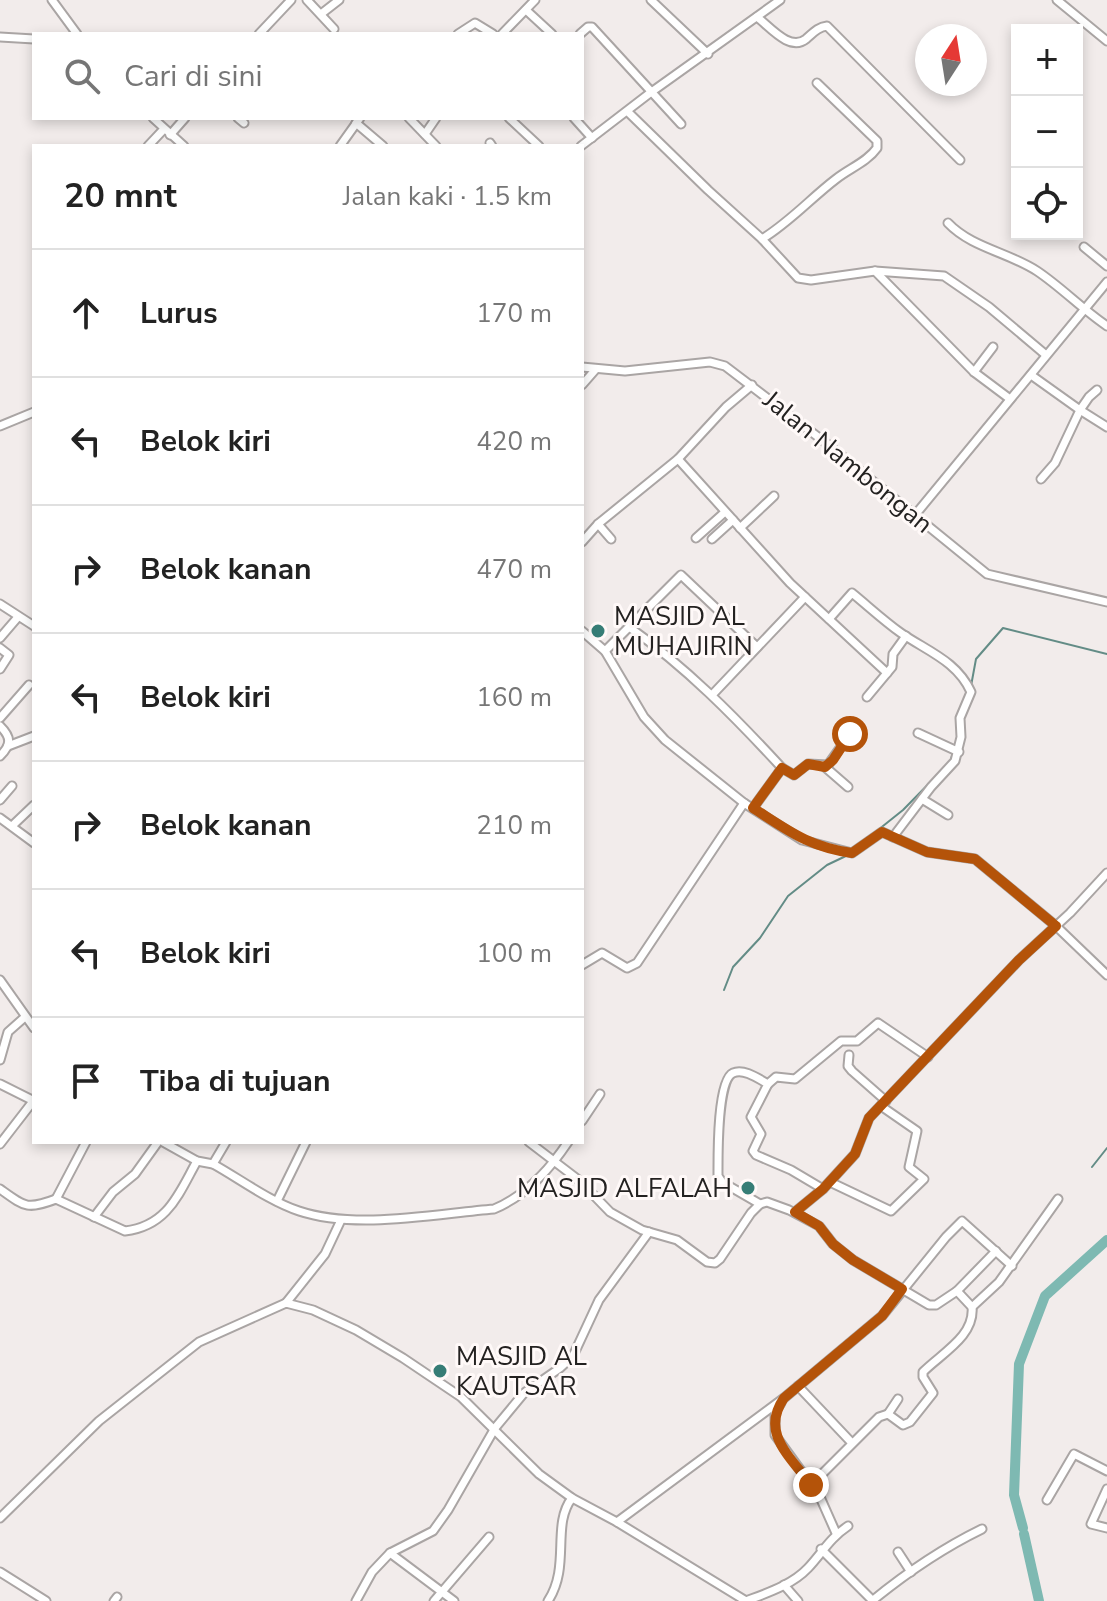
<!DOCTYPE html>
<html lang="id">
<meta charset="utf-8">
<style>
:root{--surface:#fff;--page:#f6f6f6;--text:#222;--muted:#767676;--line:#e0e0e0}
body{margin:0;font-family:"Nunito Sans",sans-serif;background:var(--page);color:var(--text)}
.controls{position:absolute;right:24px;top:24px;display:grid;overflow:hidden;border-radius:0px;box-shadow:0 4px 12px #0003}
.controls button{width:72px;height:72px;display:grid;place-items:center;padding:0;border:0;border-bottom:2px solid var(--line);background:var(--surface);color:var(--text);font:40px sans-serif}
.compass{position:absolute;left:915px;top:24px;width:72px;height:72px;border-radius:50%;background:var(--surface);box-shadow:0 4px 12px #0003;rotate:12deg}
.stop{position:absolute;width:24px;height:24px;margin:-18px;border:6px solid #b45309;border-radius:50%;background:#fff}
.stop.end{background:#b45309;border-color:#fff;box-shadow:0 2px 8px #0008}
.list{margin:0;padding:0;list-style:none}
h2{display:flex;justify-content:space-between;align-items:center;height:104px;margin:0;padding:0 32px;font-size:34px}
h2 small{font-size:26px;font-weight:400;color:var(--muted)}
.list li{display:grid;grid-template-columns:52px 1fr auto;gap:24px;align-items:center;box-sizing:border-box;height:128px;padding:0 32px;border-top:2px solid var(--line)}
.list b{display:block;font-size:30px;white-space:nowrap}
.list em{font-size:26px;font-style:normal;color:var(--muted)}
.icon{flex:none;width:44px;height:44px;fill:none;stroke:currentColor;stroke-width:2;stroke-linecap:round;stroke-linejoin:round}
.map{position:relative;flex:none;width:1107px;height:1601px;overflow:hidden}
.search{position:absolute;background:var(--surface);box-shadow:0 4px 12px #0003;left:32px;top:32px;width:552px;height:88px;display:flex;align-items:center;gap:20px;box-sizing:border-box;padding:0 28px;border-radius:0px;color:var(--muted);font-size:30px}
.panel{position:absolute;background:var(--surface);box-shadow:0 4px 12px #0003;left:32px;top:144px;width:552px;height:1000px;border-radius:0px}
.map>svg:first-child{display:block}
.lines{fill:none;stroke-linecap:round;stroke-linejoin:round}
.stream{stroke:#638c86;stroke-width:2}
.river{stroke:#7eb9b2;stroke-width:10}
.minor-casing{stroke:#aaa5a4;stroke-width:11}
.minor{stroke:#fff;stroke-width:7}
.route{stroke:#b45309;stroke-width:10}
.poi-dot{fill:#367d76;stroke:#fff9f8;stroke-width:3}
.labels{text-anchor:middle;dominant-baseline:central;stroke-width:6;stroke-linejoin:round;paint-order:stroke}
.street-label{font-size:26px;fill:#242221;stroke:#fff9f8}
.poi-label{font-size:26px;fill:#242221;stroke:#fff9f8;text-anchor:start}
</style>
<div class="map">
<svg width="1107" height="1601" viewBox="0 0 1107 1601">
<rect width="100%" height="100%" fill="#f2eceb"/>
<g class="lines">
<g class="stream">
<polyline points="971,686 976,659 1003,628 1107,654"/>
<polyline points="868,838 903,810 950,762 953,753"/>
<polyline points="724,990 733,967 760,938 788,896 827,865 848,855"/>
<polyline points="1092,1167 1107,1148"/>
</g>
<g class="river">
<polyline points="1023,1528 1014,1495 1019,1364 1045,1296 1107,1240"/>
<polyline points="1024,1534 1039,1601"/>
</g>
<defs>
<g id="minor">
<polyline points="52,0 77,34"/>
<polyline points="307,0 334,29"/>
<polyline points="651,0 708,54"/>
<polyline points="1057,0 1107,41"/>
<polyline points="526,10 552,34"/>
<polyline points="321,14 339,0"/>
<path d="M757,17C770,27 790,52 806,39C813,33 818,27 827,26L960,160"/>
<polyline points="259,34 291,0"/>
<polyline points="458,34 475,23 493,34"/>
<polyline points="502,34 535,0"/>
<polyline points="580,34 588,27 592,27 681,124"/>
<polyline points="0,37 34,39"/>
<polyline points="628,112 708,190 762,239 798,278 811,280 875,271 944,276 989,307 1046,355"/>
<polyline points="153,118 184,146"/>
<polyline points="238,118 244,123"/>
<polyline points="409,118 436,146"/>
<polyline points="509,118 539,146"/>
<polyline points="574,118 592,138"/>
<polyline points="356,123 383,146"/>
<polyline points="425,134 436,118"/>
<polyline points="170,135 185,118"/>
<polyline points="490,143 492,146"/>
<polyline points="148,146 164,129"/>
<polyline points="340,146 360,118"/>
<polyline points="581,146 650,93 780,0"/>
<path d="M948,223C972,248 1008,252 1037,271C1061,287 1082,309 1107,326"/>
<path d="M762,239C790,222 811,198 836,179C850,168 867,162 877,148V141L817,83"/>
<polyline points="1084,247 1107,266"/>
<polyline points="875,271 974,372 1010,399"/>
<polyline points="582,367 625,371 710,362 725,366 826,443 987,574 1107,602"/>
<polyline points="974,372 993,347"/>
<polyline points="1031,375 1080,410 1055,463 1041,479"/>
<polyline points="582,385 596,369"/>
<polyline points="1097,390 1089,397 1080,410 1107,427"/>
<polyline points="0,426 34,412"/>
<polyline points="678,459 790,583 887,673"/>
<polyline points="915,515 1107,282"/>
<polyline points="598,524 611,539"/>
<polyline points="740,528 774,496"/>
<polyline points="696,538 725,512"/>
<polyline points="712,539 733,520"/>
<polyline points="582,542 598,524 678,459 726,407 752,385"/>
<polyline points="0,604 34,626"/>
<path d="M829,619L852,593C868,606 884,621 901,633C927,651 957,661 971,692L960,718L961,737L955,761L931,787L893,837"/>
<polyline points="629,627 681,575 757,647"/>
<polyline points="582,631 605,651 644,717 665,740 744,803 802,840 852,853 882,832 927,852 975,859 1056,926 1107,975"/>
<polyline points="0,638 18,617"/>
<polyline points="0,648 9,655 0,669"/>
<path d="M605,651L629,627C686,667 735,717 782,768L753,808"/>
<polyline points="712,695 805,597"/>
<polyline points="867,697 892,667 893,654 906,636"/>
<polyline points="0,718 29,685"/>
<path d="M0,726C11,737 12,744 0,756"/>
<polyline points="918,733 959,752"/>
<polyline points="8,746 34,736"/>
<polyline points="825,767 848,787"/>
<polyline points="782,768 794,775 808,764 828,765 850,734"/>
<polyline points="922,799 948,815"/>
<polyline points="0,800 12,786"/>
<polyline points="0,818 34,843"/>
<polyline points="12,826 34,805"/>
<polyline points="582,965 602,953 627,968 637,963 744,803"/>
<polyline points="0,980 34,1028"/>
<polyline points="849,1055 848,1066 852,1071 886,1101"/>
<polyline points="0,1060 8,1032 25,1017"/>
<polyline points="0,1084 34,1101"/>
<polyline points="768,1084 751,1117 761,1134 753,1151 756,1155 791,1170 823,1189"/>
<polyline points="582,1121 600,1094"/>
<path d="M163,1142L197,1161L213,1164C240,1179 269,1201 299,1211C356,1230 434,1214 494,1209C525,1196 550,1169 568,1142"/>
<path d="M529,1142L580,1181L610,1212L642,1230L677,1240L707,1262L715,1263L720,1259L751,1213L760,1204L767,1202L789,1210L819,1226L833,1244L853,1260L929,1305H936L957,1291L972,1307C975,1336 942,1353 923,1372V1377L933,1393L910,1422L903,1425L888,1414L879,1417L811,1485"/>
<polyline points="0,1144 34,1100"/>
<polyline points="213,1164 226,1142"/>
<polyline points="830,1182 891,1211 924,1179 909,1167 917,1131 881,1106"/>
<path d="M0,1189C25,1207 27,1210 56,1199L125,1231C168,1226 179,1193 197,1161"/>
<polyline points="56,1199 86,1142"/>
<polyline points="277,1201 306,1142"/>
<path d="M760,1204L722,1182L718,1176C718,1158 717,1080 733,1073C744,1068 759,1079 768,1084L776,1077L795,1079L841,1041H857L878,1023L928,1057"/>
<polyline points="795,1212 823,1189 855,1154 869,1118 1019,960 1070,913 1107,873"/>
<polyline points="94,1217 113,1192 135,1174 158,1142"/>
<polyline points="957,1291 996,1251"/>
<polyline points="286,1303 325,1254 341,1220"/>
<polyline points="972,1307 999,1282 1058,1199"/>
<polyline points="798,1386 851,1442"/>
<polyline points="781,1403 775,1412 775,1435 820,1497 836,1533"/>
<polyline points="888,1414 898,1399"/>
<polyline points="1107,1489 1091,1524 1107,1528"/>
<polyline points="1047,1500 1074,1454 1107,1471"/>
<polyline points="0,1518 99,1421 199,1342 286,1303 313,1310 356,1330 403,1358 461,1397 539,1474 572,1498 617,1522 746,1601"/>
<polyline points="617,1522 784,1398 882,1316 946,1237 962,1221 1012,1266"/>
<polyline points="821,1549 873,1601"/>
<polyline points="898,1552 911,1572"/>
<polyline points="390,1553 454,1601"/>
<polyline points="0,1572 46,1601"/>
<polyline points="784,1585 798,1601"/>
<polyline points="114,1601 117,1597"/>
<polyline points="356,1601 372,1572 390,1553 433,1531 448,1510 495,1428 524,1393 560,1368 573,1356 599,1300 649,1232"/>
<polyline points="434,1601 489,1537"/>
<path d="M548,1601C571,1566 551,1525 572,1498"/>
<path d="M746,1601C767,1593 792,1585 808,1568C822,1553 830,1538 848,1526"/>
<path d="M872,1601C905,1574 943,1548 982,1529"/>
</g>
</defs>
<use href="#minor" class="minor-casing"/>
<use href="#minor" class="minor"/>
</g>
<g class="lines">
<path class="route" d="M811,1485C790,1456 760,1433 784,1398L882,1316L902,1289L853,1260L833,1244L819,1226L795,1212L823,1189L855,1154L869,1118L1019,960L1056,926L975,859L927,852L882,832L852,853C809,847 789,831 753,808L782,768L794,775L808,764L825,767L833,760L850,734"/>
</g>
<g class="poi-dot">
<circle cx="598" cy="631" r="8"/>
<circle cx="748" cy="1188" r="8"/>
<circle cx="440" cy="1371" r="8"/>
</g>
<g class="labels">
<g class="street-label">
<text transform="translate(848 462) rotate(39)">Jalan Nambongan</text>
</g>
<g class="poi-label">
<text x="614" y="616">MASJID AL<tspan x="614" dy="30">MUHAJIRIN</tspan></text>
<text x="732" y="1188" text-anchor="end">MASJID ALFALAH</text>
<text x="456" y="1356">MASJID AL<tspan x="456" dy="30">KAUTSAR</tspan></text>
</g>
</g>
</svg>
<div class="controls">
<button>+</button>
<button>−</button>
<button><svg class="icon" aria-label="locate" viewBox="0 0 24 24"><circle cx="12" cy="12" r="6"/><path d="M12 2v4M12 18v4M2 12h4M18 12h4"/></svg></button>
</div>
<svg class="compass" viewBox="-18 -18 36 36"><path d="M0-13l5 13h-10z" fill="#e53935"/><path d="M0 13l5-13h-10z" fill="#767676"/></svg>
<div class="stop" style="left:850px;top:734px"></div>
<div class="stop end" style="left:811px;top:1485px"></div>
<div class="search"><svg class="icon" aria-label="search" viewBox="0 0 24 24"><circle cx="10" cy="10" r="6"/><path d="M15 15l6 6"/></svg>Cari di sini</div>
<section class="panel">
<h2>20 mnt<small>Jalan kaki · 1.5 km</small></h2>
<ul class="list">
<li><svg class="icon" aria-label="ahead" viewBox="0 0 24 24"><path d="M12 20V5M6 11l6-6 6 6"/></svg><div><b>Lurus</b></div><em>170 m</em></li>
<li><svg class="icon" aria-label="left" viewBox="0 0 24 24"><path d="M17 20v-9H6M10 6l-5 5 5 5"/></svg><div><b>Belok kiri</b></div><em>420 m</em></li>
<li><svg class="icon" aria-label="right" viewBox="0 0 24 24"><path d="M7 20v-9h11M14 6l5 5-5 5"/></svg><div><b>Belok kanan</b></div><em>470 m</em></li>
<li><svg class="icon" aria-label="left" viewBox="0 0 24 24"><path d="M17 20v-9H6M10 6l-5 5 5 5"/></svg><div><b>Belok kiri</b></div><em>160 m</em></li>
<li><svg class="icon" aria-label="right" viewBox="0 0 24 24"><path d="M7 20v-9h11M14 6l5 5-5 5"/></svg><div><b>Belok kanan</b></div><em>210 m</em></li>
<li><svg class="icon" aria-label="left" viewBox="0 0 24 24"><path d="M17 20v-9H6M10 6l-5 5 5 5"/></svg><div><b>Belok kiri</b></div><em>100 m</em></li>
<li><svg class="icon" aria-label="arrive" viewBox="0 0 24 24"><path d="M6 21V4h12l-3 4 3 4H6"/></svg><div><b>Tiba di tujuan</b></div></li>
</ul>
</section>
</div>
